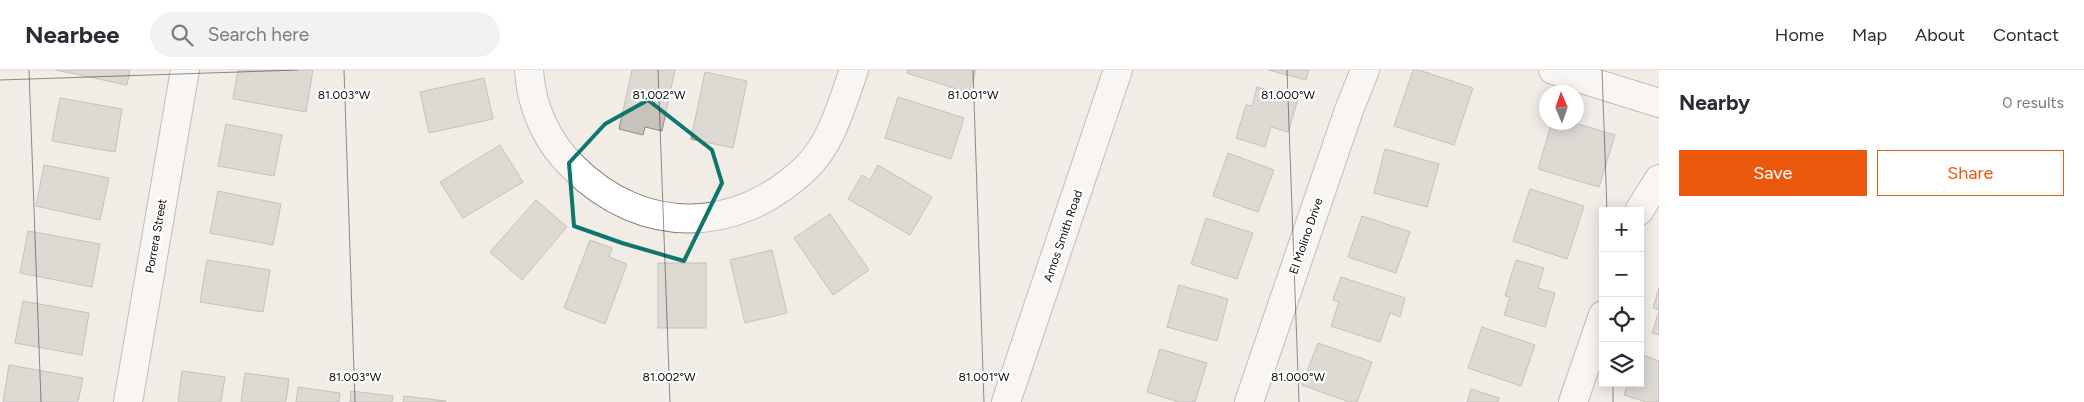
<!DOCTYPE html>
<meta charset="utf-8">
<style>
:root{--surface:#fff;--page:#f2f2f3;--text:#2b2b33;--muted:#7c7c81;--line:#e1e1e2;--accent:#ea580c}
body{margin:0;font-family:Figtree,sans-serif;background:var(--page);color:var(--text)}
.controls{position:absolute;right:15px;bottom:15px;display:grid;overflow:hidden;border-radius:0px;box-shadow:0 2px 12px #0003}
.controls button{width:45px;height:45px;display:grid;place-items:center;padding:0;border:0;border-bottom:1px solid var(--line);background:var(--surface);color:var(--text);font:25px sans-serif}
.compass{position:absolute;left:1539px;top:15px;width:45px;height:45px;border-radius:50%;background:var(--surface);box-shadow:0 2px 12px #0003;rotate:358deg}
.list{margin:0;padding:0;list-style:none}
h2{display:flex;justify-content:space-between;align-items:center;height:65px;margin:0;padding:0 20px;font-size:21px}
h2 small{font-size:16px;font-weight:400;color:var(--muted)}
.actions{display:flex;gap:10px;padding:15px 20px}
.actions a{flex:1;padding:11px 0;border:1px solid var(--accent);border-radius:0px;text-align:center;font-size:18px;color:var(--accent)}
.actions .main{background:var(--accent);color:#fff}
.icon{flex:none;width:28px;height:28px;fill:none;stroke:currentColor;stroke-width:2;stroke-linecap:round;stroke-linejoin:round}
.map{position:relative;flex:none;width:1659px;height:332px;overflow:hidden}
header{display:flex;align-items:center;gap:30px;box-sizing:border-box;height:70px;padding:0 25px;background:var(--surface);border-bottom:1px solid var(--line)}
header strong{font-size:24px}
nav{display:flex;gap:28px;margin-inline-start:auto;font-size:18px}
.search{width:350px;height:45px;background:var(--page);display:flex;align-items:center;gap:12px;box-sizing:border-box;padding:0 18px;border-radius:28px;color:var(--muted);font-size:19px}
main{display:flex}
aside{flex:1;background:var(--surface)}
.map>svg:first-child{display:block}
.building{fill:#c7c2bc;stroke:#8f8a85}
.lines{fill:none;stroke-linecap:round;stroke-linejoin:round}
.minor-casing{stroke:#86817c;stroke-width:30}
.tertiary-casing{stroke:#86817c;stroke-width:30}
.minor{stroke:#fff;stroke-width:28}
.tertiary{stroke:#fff;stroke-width:28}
.marked{fill:none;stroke:#0f766e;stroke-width:4;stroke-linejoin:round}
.ticks{fill:none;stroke:#0f0e0c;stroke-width:1;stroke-opacity:0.45}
.labels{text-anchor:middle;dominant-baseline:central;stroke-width:4.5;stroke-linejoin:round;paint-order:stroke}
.street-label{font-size:12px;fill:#0f0e0c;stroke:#fff}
.ticks-label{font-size:12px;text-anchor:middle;fill:#0f0e0c;stroke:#fff;stroke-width:4.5;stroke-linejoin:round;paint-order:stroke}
</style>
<header>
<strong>Nearbee</strong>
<div class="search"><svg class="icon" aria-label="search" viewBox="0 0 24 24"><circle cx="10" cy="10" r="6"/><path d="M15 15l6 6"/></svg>Search here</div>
<nav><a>Home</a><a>Map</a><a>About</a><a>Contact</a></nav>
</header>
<main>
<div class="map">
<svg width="1659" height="332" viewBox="0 0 1659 332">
<rect width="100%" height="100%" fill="#f2ece7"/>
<g class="building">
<polygon points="56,0 130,0 127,15"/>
<polygon points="238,0 313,0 306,42 233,29"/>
<polygon points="632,0 675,0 662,61 645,57 643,65 619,59"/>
<polygon points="908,0 976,0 969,23 907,3"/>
<polygon points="1268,0 1309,0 1306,10"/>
<polygon points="1413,0 1419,0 1473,18 1454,75 1394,56"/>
<polygon points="705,2 747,11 733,78 691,69"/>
<polygon points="484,8 493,49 429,63 420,22"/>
<polygon points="1257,17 1298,29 1288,62 1271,57 1265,77 1236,68 1246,35 1252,36"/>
<polygon points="898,27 964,48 951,89 885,68"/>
<polygon points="60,28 122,39 115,82 52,71"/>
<polygon points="1552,52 1572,52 1615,65 1599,117 1538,99"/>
<polygon points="226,54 282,65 274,106 218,96"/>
<polygon points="500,75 523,112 463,148 440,112"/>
<polygon points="1385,79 1439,94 1427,137 1374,123"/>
<polygon points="1228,83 1274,100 1258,142 1213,126"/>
<polygon points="44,95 109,108 100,150 36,136"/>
<polygon points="878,95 932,127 910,165 848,129 862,105 870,110"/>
<polygon points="1530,119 1584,136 1567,189 1513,171"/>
<polygon points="218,121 281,134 273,175 210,163"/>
<polygon points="536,130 567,157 522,210 490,182"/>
<polygon points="830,144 869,200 833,225 794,168"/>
<polygon points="1362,146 1410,162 1396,203 1348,187"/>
<polygon points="1206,148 1253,163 1237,209 1191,194"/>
<polygon points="28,161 100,174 92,217 20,203"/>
<polygon points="590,170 612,178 609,187 627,194 605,254 564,238"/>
<polygon points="772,180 787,243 745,253 730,190"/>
<polygon points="207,190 270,200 263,242 200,232"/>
<polygon points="1516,190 1544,198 1538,218 1555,223 1545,257 1504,245 1510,227 1505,226"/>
<rect x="658" y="193" width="48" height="65"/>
<polygon points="1341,207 1405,228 1400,247 1390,243 1380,272 1331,256 1339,232 1333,230"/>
<polygon points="1179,215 1228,229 1217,271 1167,257"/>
<polygon points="1659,218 1659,240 1653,238"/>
<polygon points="23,231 89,243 82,285 15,273"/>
<polygon points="1659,241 1659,265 1652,263"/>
<polygon points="1482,257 1535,275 1521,316 1468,298"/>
<polygon points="1318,273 1372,292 1357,332 1349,332 1302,315"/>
<polygon points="1160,279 1207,293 1195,332 1179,332 1147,322"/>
<polygon points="1640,284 1659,291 1659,332 1646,332 1624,325 1628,313 1640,313"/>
<polygon points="9,295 83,308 78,332 3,332"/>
<polygon points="182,301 225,307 221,332 178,332"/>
<polygon points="245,303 289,309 286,332 241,332"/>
<polygon points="298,317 340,323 339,332 296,332"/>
<polygon points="1471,319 1499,328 1498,332 1467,332"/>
<polygon points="351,321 393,326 392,332 350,332"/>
<polygon points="404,326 446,331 446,332 403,332"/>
</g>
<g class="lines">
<defs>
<g id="minor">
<path d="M529,0C531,37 547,72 573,97C642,166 736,165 806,98C832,73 842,33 854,0"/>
<polyline points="1553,0 1659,33"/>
<polyline points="1639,141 1659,109"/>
<polyline points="128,332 185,0"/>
<polyline points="1249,332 1349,40 1365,0"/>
<polyline points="1573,332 1603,245"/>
</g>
<polyline id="tertiary" points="1006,332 1118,0"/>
</defs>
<use href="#minor" class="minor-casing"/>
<use href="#tertiary" class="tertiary-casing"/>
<use href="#minor" class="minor"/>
<use href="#tertiary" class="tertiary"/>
</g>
<path d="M0 0H1659V332H0ZM648,30L712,80L722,113L684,191L622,173L574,156L569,93L605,54Z" fill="#f2ece7" fill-opacity=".55" fill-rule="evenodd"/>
<path class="marked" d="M648,30L712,80L722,113L684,191L622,173L574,156L569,93L605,54Z"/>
<path class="ticks" d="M29,0L41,332M344,0L355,332M658,0L670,332M973,0L984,332M1287,0L1299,332M1602,0L1607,141M0,10L298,0M1613,313V332"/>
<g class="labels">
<g class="street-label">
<text transform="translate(156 166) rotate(-80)">Porrera Street</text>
<text transform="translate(1063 166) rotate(-71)">Amos Smith Road</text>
<text transform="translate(1306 166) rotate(-71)">El Molino Drive</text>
</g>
</g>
<g class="ticks-label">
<text x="344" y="29">81.003°W</text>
<text x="659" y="29">81.002°W</text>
<text x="973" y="29">81.001°W</text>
<text x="1288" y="29">81.000°W</text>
<text x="355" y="311">81.003°W</text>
<text x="669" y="311">81.002°W</text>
<text x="984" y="311">81.001°W</text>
<text x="1298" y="311">81.000°W</text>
</g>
</svg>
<div class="controls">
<button>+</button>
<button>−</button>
<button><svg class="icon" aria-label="locate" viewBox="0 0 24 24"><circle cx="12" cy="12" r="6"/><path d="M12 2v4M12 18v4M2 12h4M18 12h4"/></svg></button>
<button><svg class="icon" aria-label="layers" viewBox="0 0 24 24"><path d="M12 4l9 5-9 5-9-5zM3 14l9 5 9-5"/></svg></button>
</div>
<svg class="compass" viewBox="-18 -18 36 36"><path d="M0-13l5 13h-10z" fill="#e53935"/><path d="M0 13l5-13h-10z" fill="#7c7c81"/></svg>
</div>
<aside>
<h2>Nearby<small>0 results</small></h2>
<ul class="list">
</ul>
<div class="actions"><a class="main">Save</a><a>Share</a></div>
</aside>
</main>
